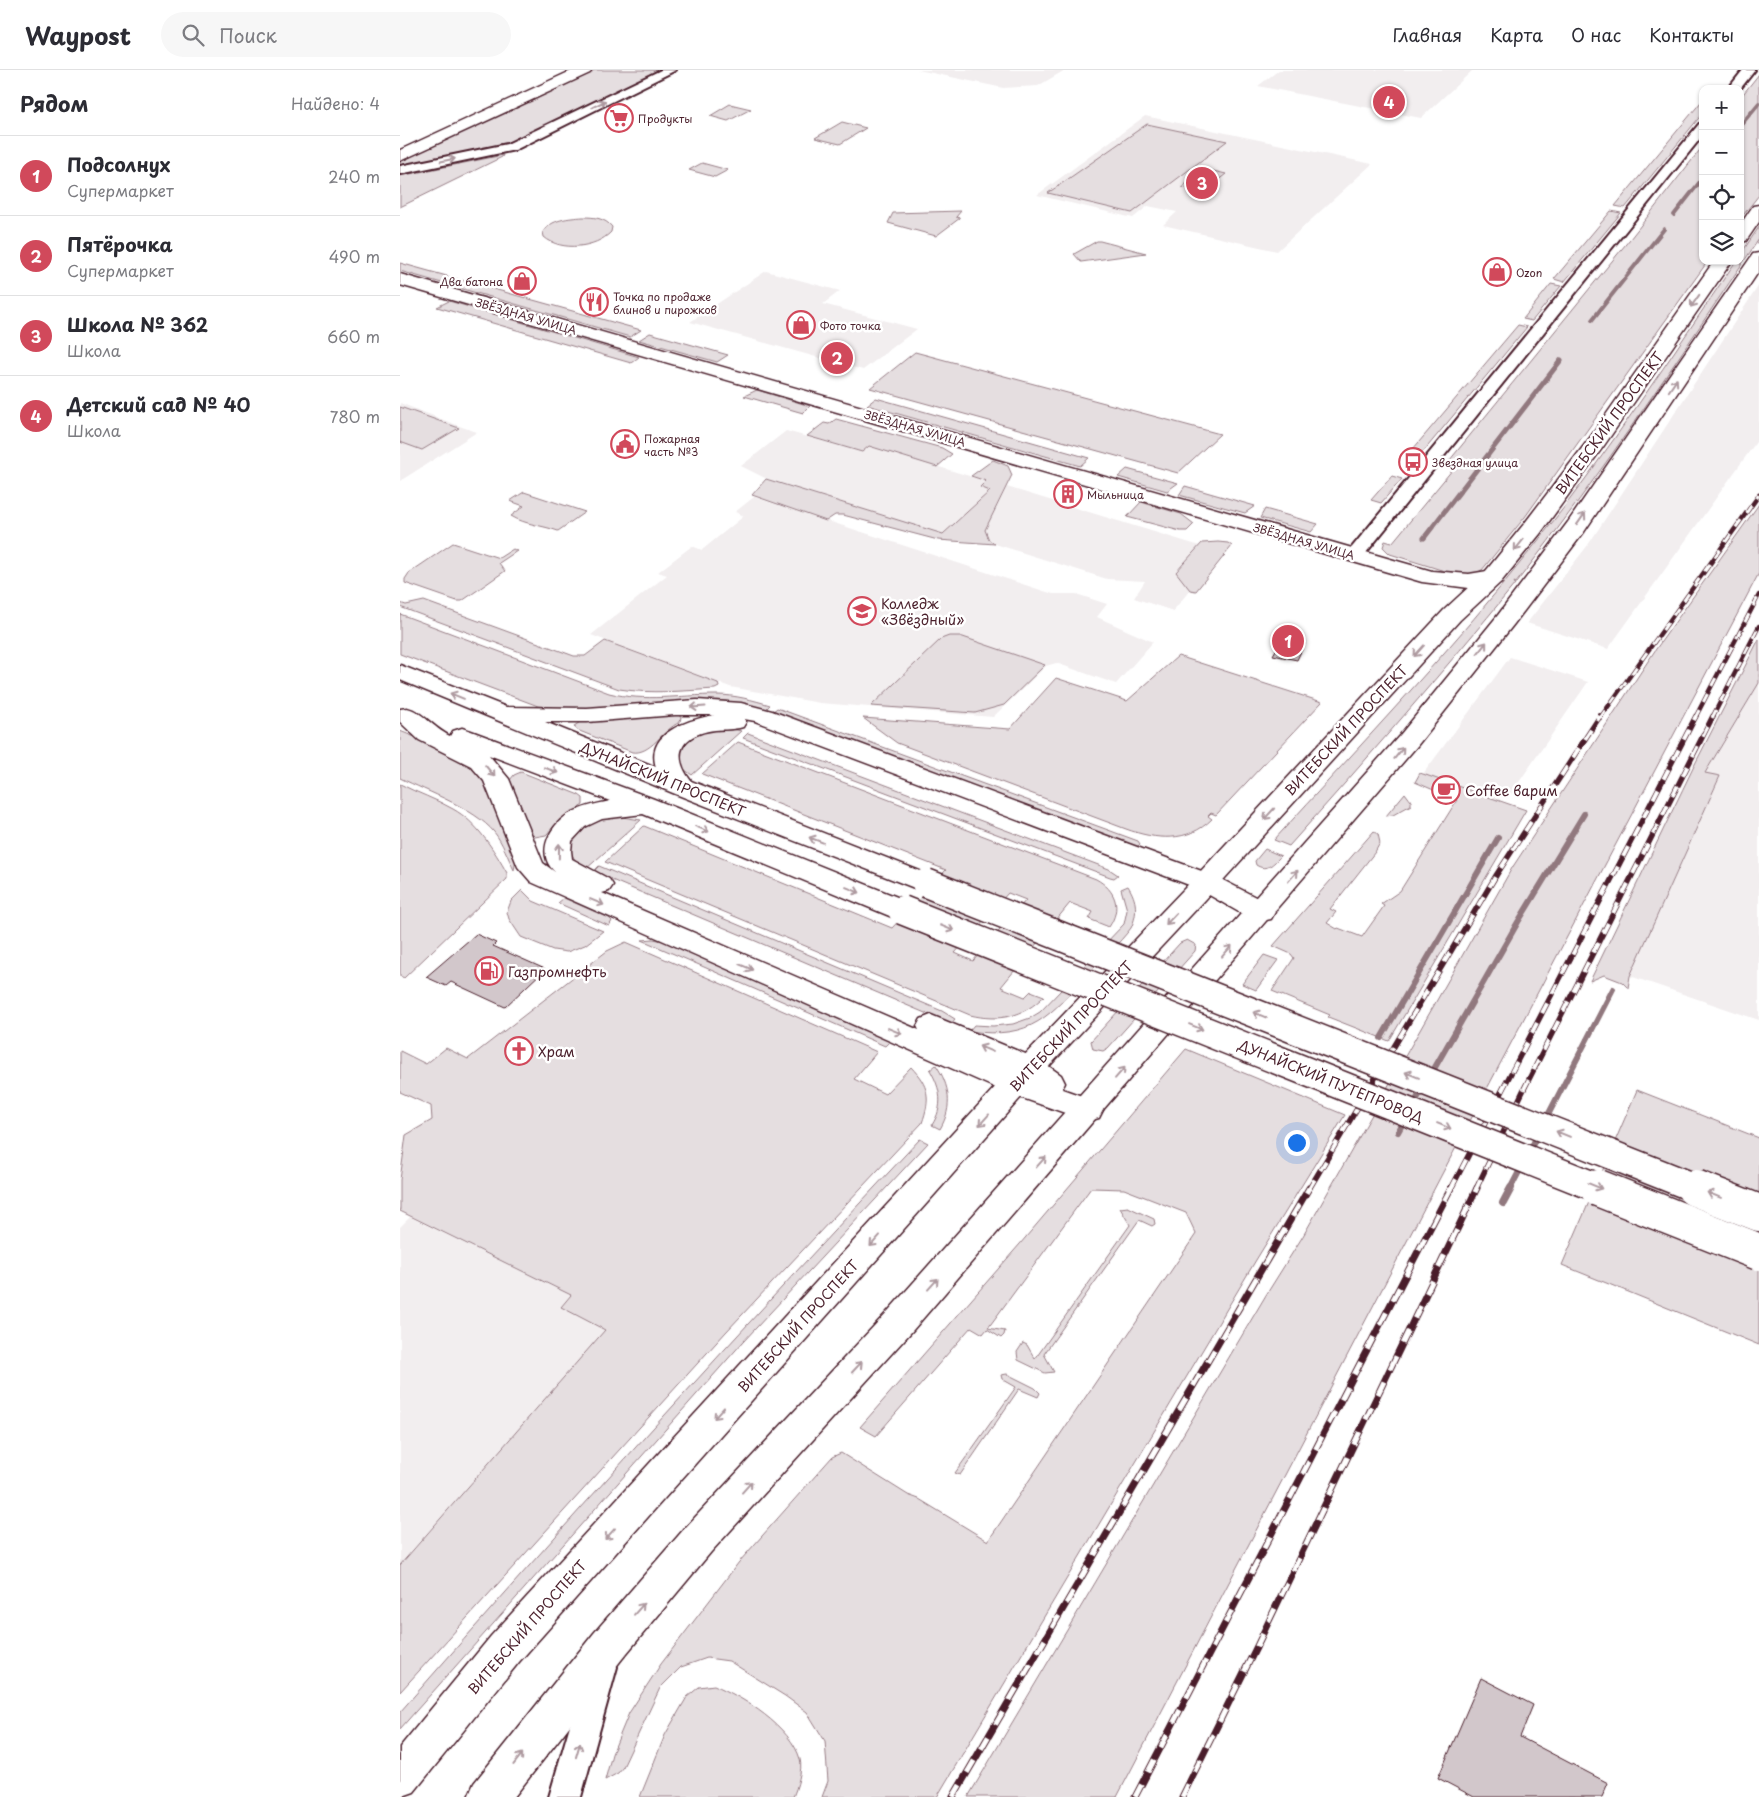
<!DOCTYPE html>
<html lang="ru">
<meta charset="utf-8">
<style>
:root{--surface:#fff;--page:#f7f7f7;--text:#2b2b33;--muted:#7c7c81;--line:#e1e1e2;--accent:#d1495b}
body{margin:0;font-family:"Playpen Sans",sans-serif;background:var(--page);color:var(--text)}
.controls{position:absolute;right:15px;top:15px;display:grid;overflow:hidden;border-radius:10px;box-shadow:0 1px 4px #0004}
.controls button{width:45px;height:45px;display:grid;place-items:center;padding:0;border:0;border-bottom:1px solid var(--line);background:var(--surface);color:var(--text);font:25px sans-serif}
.you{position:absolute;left:896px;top:1072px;width:18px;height:18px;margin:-12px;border:4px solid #fff;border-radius:50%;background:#1a73e8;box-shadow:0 0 0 8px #1a73e833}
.badge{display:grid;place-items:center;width:32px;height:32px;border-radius:50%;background:var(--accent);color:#fff;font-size:16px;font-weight:700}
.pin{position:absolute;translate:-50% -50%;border:2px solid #fff;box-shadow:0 1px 5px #0006}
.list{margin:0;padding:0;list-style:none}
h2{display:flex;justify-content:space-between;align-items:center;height:65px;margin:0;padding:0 20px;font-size:21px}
h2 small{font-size:16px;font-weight:400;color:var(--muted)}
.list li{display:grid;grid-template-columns:32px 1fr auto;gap:15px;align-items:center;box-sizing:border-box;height:80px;padding:0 20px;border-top:1px solid var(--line)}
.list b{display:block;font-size:19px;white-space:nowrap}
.list p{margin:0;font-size:16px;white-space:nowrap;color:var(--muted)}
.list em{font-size:16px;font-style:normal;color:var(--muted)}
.icon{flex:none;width:28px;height:28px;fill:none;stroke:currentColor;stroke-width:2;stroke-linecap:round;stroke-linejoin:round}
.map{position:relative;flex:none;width:1359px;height:1727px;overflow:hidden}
header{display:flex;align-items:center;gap:30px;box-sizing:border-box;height:70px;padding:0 25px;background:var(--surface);border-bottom:1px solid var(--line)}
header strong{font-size:24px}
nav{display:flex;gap:28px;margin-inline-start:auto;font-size:18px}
.search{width:350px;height:45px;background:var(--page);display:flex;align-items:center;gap:12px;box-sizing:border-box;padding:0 18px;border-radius:28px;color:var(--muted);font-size:19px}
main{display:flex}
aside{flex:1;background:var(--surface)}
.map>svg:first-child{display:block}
.built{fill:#f2eeef}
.green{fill:#e5dee0;stroke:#987e86;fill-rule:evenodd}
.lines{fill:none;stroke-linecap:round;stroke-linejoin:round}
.stream-far3{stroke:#91787e;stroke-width:4}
.stream-far2{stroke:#91787e;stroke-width:5}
.stream-far1{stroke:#91787e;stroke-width:6}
.stream{stroke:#91787e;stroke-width:8}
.building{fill:#d2c7cb;stroke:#4a1f2b}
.street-casing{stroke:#4a1f2b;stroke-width:4}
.secondary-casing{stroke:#4a1f2b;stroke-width:3}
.primary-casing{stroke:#4a1f2b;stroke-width:3}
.street{fill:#fff;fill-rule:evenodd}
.secondary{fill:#fff;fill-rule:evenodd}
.primary{fill:#fff;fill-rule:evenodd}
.rail-far2-casing{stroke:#4a1f2b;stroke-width:4.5}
.rail-far1-casing{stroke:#4a1f2b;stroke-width:5.5}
.rail-casing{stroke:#4a1f2b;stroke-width:7}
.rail-far2{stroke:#fff;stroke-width:3;stroke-dasharray:9;stroke-linecap:butt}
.rail-far1{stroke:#fff;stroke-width:4;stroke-dasharray:11;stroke-linecap:butt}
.rail{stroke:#fff;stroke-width:5;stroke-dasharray:14;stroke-linecap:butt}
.secondary-bridge-far1-casing{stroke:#4a1f2b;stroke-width:31;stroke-linecap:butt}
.secondary-bridge-casing{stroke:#4a1f2b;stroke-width:39;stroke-linecap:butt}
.secondary-bridge-far1{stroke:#fff;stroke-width:28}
.secondary-bridge{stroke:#fff;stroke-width:36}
.oneway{stroke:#ae9aa0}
.labels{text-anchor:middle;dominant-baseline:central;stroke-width:5;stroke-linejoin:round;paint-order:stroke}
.far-poi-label{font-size:11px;fill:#4a1f2b;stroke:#fff;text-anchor:start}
.far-street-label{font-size:11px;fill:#4a1f2b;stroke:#fff}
.street-label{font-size:14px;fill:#4a1f2b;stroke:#fff}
.poi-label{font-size:14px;fill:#4a1f2b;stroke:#fff;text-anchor:start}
</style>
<header>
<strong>Waypost</strong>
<div class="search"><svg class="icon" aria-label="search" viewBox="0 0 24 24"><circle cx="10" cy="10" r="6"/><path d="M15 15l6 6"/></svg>Поиск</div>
<nav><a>Главная</a><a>Карта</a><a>О нас</a><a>Контакты</a></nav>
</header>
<main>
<aside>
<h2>Рядом<small>Найдено: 4</small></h2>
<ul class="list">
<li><span class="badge">1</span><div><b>Подсолнух</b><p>Супермаркет</p></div><em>240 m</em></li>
<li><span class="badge">2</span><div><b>Пятёрочка</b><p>Супермаркет</p></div><em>490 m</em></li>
<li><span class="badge">3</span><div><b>Школа № 362</b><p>Школа</p></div><em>660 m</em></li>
<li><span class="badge">4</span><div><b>Детский сад № 40</b><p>Школа</p></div><em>780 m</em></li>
</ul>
</aside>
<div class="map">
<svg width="1359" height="1727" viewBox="0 0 1359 1727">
<rect width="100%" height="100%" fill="#fff"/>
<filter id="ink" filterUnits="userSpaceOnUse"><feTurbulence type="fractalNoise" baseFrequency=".02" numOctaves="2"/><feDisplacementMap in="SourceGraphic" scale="10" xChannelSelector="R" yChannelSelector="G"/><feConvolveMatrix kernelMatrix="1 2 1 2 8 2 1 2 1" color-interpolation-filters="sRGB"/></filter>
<g filter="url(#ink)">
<g class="built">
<polygon points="518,0 665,0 638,16 603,18"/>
<polygon points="879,0 1073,0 1021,48 858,16"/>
<polygon points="745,46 972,94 877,181 763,155 777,142 748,136 733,148 637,125"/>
<polygon points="366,201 440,221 423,234 517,259 463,300 290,252"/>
<polygon points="1359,215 1359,368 1208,579 1127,553 1188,475"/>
<polygon points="0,333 62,357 77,362 0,411"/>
<polygon points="386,361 462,382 469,376 586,411 590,420 543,464 367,409 341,396"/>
<polygon points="607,417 800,476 776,501 790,520 773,541 734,528 745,511 707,509 595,474 589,470 585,460"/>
<polygon points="354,427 653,524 676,524 707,534 697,547 753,572 716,614 656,593 646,596 593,647 420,633 330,617 191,565 267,505 258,502 292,476 302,480 344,446 335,442"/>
<polygon points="1110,587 1188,612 1108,728 1101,726 1098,730 1023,704"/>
<polygon points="1359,613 1359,950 1230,906 1320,707 1305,704"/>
<polygon points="10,1147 171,1225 161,1237 205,1260 0,1494 0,1157"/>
</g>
<g class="green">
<polygon points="192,0 262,0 109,74 0,97 0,91"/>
<polygon points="1359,4 1359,125 1340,149 1340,28"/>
<polygon points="1301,32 1303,43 1225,138 1215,136"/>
<polygon points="330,34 351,39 328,51 310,46"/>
<polygon points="442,52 466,58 440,74 415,68"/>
<polygon points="747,54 827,71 732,143 648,123"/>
<polygon points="1303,76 1303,191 1308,191 1125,447 1082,500 1071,505 1051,503 990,484 983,477 985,471 992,473 1053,399 1056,399 1059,394 1049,391 1230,169"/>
<polygon points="103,85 102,87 0,137 0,106"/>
<polygon points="302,93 328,100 315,107 289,100"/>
<polygon points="805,99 826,104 803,122 782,117"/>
<polygon points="561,141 556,147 560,148 536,166 488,153 493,143"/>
<polygon points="1211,141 1221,143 1164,212 1154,209"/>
<path d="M183,147C194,147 205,148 212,157L211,162C196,178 161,182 144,167L143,162C151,149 169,148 183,147Z"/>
<path d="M1359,157V169C1280,285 1203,403 1116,513L1114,512L1115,514C1042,603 966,690 889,776L874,770C963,672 1055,576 1137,472C1208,383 1271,286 1336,191H1340V185Z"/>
<polygon points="697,171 700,171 746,183 681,192 674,184"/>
<polygon points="0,193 241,260 230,267 0,201"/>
<polygon points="1151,214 1161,216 1132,251 1123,249"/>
<polygon points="49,231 239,287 231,293 37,237"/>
<polygon points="1118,255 1127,257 1023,382 1013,379"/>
<polygon points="250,263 328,285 317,292 239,270"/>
<polygon points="515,282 820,364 778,403 470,318"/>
<polygon points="357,320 410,336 403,343 344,326"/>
<polygon points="476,328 689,388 680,396 467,335"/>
<polygon points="0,337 59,358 22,380 0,372"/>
<polygon points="436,349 542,378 552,384 537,397 469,376 462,382 407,366 424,353 429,354"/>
<polygon points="593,390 608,396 612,405 585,460 589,470 595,474 538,470 443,445 435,445 426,451 352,425 366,409 543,464 590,421 580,417 586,411 571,406"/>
<polygon points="727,399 778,413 767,421 718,407"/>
<polygon points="992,406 1002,409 981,433 971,430"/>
<polygon points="785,416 855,436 845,443 779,425"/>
<path d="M124,422L185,442L158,461C142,455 126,455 111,446L124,436L110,431Z"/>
<polygon points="741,432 781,444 794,454 787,461 780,461 727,447"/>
<polygon points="1359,434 1359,503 1042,1104 717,1727 568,1727 866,1225 903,1166 1112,798 1256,579"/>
<polygon points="865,439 918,454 911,462 860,448"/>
<polygon points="818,472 828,473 832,476 796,521 790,520 776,502 802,473"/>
<polygon points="53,473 99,488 113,479 117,481 99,493 105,501 62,531 57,531 5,513 5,509 9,503"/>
<path d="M24,531L174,586H185L205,571L318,613L319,617L315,619C283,621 251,624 219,619L0,537V533L6,535Z"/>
<path d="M0,544L209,623C245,632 280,625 317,625C335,625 353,630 370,635L365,640L342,633L318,630L173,639L138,636L0,584Z"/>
<polygon points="549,566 560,566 645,595 604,635 575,643 471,636 541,569"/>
<polygon points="1359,569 1359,613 1305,703 1320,706 1230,906 1228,918 1222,912 1204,905 1190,911 1295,694"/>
<path d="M778,586L922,632L816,745L811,743L808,746L812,749C788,773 756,770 726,759L497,673L463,648L610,659L656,608L727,631Z"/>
<polygon points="377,638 738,771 740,774 737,777 372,642"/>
<path d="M276,644L281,647L280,652C262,660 251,685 232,682L177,660L174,656L182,651Z"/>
<polygon points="307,659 333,659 341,661 292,705 282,698 276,681 285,670"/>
<path d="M0,661L62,686L81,700L116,790L114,800C108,788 103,773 94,762C74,738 28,722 0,708Z"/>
<polygon points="348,663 709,799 718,805 714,808 710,807 343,668"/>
<path d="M338,672L696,809C716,820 722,838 709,857L689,849L693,842L670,833L601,917L625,927L631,921L644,926C624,947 599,952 570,945L205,792L244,756L492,858L546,800L302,704ZM608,823L626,830L573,891L555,883Z"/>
<polygon points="121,702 179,725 183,728 183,735 159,751 146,765 135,767 132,765 110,710 114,705"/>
<polygon points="1020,703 1126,740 989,971 928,947 930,945 872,921 894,888 891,884 873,876 974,761 978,764 980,773 975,782 930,839 936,842 927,853 937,859 938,858 962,867 984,836 981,834 1000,821 1057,730 1015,712"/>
<path d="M0,714C17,723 36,729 53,739C77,752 94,780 107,803V809L4,908L0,906Z"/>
<polygon points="1005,723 1011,731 1011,735 993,745 986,746"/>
<path d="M216,746L241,750L186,799C148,774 189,751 216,746Z"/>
<path d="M865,779L881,786C873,794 867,802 856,795L855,791Z"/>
<polygon points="199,796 542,941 555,949 551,954 193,802"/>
<path d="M728,816C737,830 738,843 731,858C719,874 703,888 689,903C649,946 633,970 569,961L574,955L593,956L613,954L630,948L640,942L724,854L727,840L721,819Z"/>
<polygon points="122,820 133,831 203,861 185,875 167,882 153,880 121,867 109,849 107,842 111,831"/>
<polygon points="164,828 209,848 212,851 209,856 158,833"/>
<polygon points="253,869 264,871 491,970 485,976 242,870"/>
<polygon points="787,870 796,875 795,881 708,978 703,981 693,979 691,971 780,873"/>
<path d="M226,872L477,982L454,1009L485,1024L511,997C529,1016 531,1028 522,1053L326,1262L0,1622V1495L205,1260L161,1237L171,1225L0,1141V1110L6,1065L32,1050L31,1036L0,1022V981L26,994L46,978L68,989L207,881Z"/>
<polygon points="864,885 878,890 856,920 842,914"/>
<polygon points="786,979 945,1045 856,1190 537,1727 422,1727 428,1711 425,1671 407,1642 385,1626 329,1591 307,1588 281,1597 260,1618 223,1697 218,1703 205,1710 212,1684 229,1643 261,1594 339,1492 432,1387 441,1383 508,1425 519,1429 588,1471 796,1164 786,1143 724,1119 691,1118 588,1258 605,1261 604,1265 601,1268 587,1259 583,1264 571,1257 476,1366 460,1357 620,1174"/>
<path d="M536,995C550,1016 553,1037 540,1059L532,1055C544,1036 541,1019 530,1000Z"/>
<polygon points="1237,1020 1359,1068 1359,1275 1162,1195"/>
<path d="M520,1069L528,1073L343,1272L0,1659V1642C170,1448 343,1257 520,1069Z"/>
<polygon points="728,1137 754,1149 755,1154 752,1156 739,1150 644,1284 654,1302 645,1303 618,1290 617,1282 623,1273 627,1275 635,1289 730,1155 720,1138"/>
<polygon points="607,1304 635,1318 640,1323 638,1327 619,1319 560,1405 555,1403 616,1317 602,1309 601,1305"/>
<path d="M314,1615C343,1627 391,1657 400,1689C403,1700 397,1717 393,1727H240L265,1665L287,1627L299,1617Z"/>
</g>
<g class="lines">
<g class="stream-far3">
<polyline points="1340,56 1359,33"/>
<polyline points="1274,145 1303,108"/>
<polyline points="1192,250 1264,159"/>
</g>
<polyline class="stream-far2" points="1024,468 1161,290"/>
<g class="stream-far1">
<polyline points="981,968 1098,768"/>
<polyline points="1030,1006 1118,852 1184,744"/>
<polyline points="1013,1036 1024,1016"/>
<polyline points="1145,1051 1213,919"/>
<polyline points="998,1062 1005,1049"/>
<polyline points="1128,1084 1139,1062"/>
<polyline points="1110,1119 1122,1096"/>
</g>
<polyline class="stream" points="1103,1133 1111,1118"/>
</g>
<g class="building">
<polygon points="884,566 906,571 897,590 873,585"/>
<polygon points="76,864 96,873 93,876 145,899 105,937 51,912 46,916 26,907"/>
<polygon points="1081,1608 1133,1635 1120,1667 1208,1713 1202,1727 1074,1727 1038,1708"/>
</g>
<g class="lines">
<defs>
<g id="street">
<polygon points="261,0 276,0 115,80 0,104 0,96 107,74"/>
<polygon points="1343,0 1355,0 1340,19 1328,19"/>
<polygon points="1303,53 1303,65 961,489 949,489 947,485 949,481 1299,54"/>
<polygon points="202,1583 213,1587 217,1597 181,1727 149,1727 187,1597 191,1587"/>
</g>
<g id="secondary">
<polygon points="173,0 192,0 190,3 0,91 0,80"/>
<polygon points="0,204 1032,501 1069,504 1093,500 1101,502 1104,507 1101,512 1069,518 1022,512 0,215"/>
<path d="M0,595L106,637L187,638L297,630L341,633L372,641L815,806L871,835L875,842L871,849L861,851L851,849L797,818L355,651L344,649L346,652L343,657C333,660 324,659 315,660C282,664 270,684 291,711L535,807L539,813L535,819L526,822L517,819L273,723L0,610ZM275,645H314C288,650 245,663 256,697L145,652H187Z"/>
<path d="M7,638C22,641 33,658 50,666L53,661L62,658L71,661L254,729L512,833L516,840L512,847L502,849L492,847L243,744L202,749L185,757L172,771L171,781L172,789L209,809L213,815L209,821L202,823L519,960L517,956L521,949L531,945L640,990L661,1005L665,1013L662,1019L699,1032L703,1040L699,1048L688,1051L605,1022L131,812L118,797L84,711L71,696L19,670L0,652V639ZM89,685L210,731C196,734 181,737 169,744C147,757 134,789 159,805L143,793L109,709Z"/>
</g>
<g id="primary">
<polygon points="1359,135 1359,152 1346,171 1340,172 1340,155 1353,136"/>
<polygon points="1359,183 1359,201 1184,462 1114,554 1017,676 513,1260 311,1482 222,1589 114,1727 68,1727 74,1713 194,1563 285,1458 489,1240 1000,665 1098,545 1168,452 1353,184"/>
<polygon points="1314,191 1332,191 1203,377 1140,464 1101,512 1060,550 805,830 640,1006 119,1592 14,1722 0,1727 0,1677 91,1566 620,990 785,818 1044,540 1085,502 1124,454 1189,369"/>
</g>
</defs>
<use href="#street" class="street-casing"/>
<use href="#secondary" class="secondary-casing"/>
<use href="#primary" class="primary-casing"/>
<use href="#street" class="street"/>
<use href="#secondary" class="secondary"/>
<use href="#primary" class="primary"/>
<defs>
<g id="rail-far2">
<polyline points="1200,648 1359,425"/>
<polyline points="1295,648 1359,525"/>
<polyline points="1312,648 1359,556"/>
</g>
<g id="rail-far1">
<polyline points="909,1119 1097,804 1200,646"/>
<polyline points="1051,1119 1296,646"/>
<polyline points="1076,1119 1125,1017 1313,646"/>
</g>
<g id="rail">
<polyline points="553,1727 909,1118"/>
<polyline points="735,1727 1051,1118"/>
<polyline points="782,1727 856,1578 1077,1118"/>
</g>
</defs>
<use href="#rail-far2" class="rail-far2-casing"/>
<use href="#rail-far1" class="rail-far1-casing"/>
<use href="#rail" class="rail-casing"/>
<use href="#rail-far2" class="rail-far2"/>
<use href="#rail-far1" class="rail-far1"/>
<use href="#rail" class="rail"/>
<defs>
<g id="secondary-bridge-far1">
<polyline points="526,813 1298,1119"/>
<polyline points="502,840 1201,1119"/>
</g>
<g id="secondary-bridge">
<polyline points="1198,1118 1359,1182"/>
<polyline points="1295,1118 1359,1143"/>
</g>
</defs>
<use href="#secondary-bridge-far1" class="secondary-bridge-far1-casing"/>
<use href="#secondary-bridge" class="secondary-bridge-casing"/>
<use href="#secondary-bridge-far1" class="secondary-bridge-far1"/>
<use href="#secondary-bridge" class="secondary-bridge"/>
</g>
<defs><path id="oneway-shaft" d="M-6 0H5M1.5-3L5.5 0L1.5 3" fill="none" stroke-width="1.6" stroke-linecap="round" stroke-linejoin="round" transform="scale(1.25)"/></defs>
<g class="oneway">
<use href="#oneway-shaft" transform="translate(199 34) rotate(-26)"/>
<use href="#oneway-shaft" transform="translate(48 90) rotate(-11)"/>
<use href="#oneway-shaft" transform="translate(1295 231) rotate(125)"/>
<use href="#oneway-shaft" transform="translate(1273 315) rotate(-56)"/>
<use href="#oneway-shaft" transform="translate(1181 449) rotate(-55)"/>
<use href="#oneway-shaft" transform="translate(1119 475) rotate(129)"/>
<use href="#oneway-shaft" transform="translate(1082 578) rotate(-52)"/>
<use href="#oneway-shaft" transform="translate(1019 581) rotate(132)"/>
<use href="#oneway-shaft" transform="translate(57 626) rotate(-158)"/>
<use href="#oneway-shaft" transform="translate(298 637) rotate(176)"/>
<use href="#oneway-shaft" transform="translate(999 683) rotate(-51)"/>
<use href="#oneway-shaft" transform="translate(151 700) rotate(21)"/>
<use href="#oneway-shaft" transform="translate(90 701) rotate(50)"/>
<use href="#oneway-shaft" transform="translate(869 744) rotate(133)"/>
<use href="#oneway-shaft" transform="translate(302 759) rotate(22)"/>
<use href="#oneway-shaft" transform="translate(416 770) rotate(-159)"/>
<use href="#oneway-shaft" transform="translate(159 781) rotate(-89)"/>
<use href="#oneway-shaft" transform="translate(893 806) rotate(-49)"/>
<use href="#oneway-shaft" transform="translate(453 820) rotate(22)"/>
<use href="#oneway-shaft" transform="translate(197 832) rotate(23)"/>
<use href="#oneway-shaft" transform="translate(771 849) rotate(133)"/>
<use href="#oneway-shaft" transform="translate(547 858) rotate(22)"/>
<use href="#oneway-shaft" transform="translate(827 881) rotate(-49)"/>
<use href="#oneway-shaft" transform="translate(346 897) rotate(23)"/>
<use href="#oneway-shaft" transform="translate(860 945) rotate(-158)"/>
<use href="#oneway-shaft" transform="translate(796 957) rotate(22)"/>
<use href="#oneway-shaft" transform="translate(495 961) rotate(23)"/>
<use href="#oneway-shaft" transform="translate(586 979) rotate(-157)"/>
<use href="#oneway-shaft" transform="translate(720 1003) rotate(-49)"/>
<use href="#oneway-shaft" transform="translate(1012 1005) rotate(-158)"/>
<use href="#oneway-shaft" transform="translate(584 1050) rotate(132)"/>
<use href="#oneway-shaft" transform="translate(1044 1056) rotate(22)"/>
<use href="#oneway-shaft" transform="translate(1163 1064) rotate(-158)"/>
<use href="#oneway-shaft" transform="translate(641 1092) rotate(-48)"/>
<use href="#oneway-shaft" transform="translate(1195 1116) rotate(22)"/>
<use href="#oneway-shaft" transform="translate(1314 1125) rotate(-158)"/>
<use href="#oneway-shaft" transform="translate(475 1171) rotate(132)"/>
<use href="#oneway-shaft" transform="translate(533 1214) rotate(-48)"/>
<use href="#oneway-shaft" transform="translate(457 1297) rotate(-47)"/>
<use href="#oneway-shaft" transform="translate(319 1343) rotate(132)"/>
<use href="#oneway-shaft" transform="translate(347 1417) rotate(-48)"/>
<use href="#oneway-shaft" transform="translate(210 1464) rotate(132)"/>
<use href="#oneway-shaft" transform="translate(239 1539) rotate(-49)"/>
<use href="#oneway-shaft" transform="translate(178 1680) rotate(-74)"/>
<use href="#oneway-shaft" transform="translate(118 1689) rotate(-52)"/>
</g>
</g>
<defs>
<symbol id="supermarket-ring" viewBox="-11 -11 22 22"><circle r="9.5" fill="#fff" stroke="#d1495b" stroke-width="1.5"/><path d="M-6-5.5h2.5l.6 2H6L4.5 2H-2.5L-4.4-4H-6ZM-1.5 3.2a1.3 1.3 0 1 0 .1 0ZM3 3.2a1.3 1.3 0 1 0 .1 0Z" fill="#d1495b"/></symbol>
<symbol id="shop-ring" viewBox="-11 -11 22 22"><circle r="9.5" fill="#fff" stroke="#d1495b" stroke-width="1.5"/><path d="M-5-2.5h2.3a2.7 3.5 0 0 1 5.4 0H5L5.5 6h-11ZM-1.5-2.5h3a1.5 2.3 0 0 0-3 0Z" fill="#d1495b"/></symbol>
<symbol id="restaurant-ring" viewBox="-11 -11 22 22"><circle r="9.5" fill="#fff" stroke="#d1495b" stroke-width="1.5"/><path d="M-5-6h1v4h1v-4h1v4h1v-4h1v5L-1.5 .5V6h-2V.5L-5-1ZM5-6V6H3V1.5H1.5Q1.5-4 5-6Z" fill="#d1495b"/></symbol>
<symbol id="civic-ring" viewBox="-11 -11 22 22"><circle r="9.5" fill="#fff" stroke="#d1495b" stroke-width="1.5"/><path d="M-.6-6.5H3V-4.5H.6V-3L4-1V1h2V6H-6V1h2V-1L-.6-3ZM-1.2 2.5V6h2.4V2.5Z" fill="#d1495b"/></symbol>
<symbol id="bus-ring" viewBox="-11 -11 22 22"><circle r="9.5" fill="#fff" stroke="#d1495b" stroke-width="1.5"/><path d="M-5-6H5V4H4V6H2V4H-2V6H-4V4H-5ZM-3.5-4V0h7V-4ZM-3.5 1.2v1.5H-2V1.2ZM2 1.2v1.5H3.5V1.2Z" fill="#d1495b"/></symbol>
<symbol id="building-ring" viewBox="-11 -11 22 22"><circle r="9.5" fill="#fff" stroke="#d1495b" stroke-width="1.5"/><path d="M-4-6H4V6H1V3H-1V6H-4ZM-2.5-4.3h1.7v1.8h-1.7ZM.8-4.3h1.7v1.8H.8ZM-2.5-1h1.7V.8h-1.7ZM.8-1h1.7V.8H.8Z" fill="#d1495b"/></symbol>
<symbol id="university-ring" viewBox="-11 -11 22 22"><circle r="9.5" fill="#fff" stroke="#d1495b" stroke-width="1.5"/><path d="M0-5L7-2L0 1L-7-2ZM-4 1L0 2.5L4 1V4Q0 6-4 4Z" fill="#d1495b"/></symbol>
<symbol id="cafe-ring" viewBox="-11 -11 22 22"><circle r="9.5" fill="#fff" stroke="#d1495b" stroke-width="1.5"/><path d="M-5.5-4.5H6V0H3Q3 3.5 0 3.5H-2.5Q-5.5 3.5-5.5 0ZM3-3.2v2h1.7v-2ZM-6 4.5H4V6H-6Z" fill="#d1495b"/></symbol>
<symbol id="fuel-ring" viewBox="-11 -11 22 22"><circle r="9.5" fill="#fff" stroke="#d1495b" stroke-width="1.5"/><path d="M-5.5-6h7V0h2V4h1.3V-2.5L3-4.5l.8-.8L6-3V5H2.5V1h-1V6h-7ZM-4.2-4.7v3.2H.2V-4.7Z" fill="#d1495b"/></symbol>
<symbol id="church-ring" viewBox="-11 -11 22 22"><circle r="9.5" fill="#fff" stroke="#d1495b" stroke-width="1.5"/><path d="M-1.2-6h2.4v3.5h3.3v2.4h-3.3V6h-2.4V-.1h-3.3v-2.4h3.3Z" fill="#d1495b"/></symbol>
</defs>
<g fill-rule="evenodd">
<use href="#supermarket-ring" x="203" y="32" width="32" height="32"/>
<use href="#shop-ring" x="1081" y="186" width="32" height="32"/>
<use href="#shop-ring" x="106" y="195" width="32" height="32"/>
<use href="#restaurant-ring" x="178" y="216" width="32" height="32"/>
<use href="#shop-ring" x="385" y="239" width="32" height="32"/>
<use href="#civic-ring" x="209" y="358" width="32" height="32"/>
<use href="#bus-ring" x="997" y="376" width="32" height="32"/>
<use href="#building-ring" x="652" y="408" width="32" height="32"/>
<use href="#university-ring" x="446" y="525" width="32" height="32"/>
<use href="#cafe-ring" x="1030" y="704" width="32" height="32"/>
<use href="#fuel-ring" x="73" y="885" width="32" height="32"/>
<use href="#church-ring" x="103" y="965" width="32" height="32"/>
</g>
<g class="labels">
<g class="far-poi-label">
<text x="238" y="48">Продукты</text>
<text x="1116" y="202">Ozon</text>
<text x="103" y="211" text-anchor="end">Два батона</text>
<text x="213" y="226">Точка по продаже<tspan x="213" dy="13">блинов и пирожков</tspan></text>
<text x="420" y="255">Фото точка</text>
<text x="244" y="368">Пожарная<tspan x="244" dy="13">часть №3</tspan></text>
<text x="1032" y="392">Звездная улица</text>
<text x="687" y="424">Мыльница</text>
</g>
<g class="far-street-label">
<text transform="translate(126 246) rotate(16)">ЗВЁЗДНАЯ УЛИЦА</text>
<text transform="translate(515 358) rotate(16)">ЗВЁЗДНАЯ УЛИЦА</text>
<text transform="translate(904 471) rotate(16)">ЗВЁЗДНАЯ УЛИЦА</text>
</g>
<g class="street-label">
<text transform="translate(1209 353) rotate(-54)">ВИТЕБСКИЙ ПРОСПЕКТ</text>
<text transform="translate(946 660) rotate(-47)">ВИТЕБСКИЙ ПРОСПЕКТ</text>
<text transform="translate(263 709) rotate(22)">ДУНАЙСКИЙ ПРОСПЕКТ</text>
<text transform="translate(671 956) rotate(-47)">ВИТЕБСКИЙ ПРОСПЕКТ</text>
<text transform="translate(931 1011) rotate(22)">ДУНАЙСКИЙ ПУТЕПРОВОД</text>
<text transform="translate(398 1256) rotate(-48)">ВИТЕБСКИЙ ПРОСПЕКТ</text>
<text transform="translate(127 1557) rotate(-49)">ВИТЕБСКИЙ ПРОСПЕКТ</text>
</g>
<g class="poi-label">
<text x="481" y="533">Колледж<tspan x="481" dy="16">«Звёздный»</tspan></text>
<text x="1065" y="720">Coffee варим</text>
<text x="108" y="901">Газпромнефть</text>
<text x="138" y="981">Храм</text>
</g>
</g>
</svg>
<div class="controls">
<button>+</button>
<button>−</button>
<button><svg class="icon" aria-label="locate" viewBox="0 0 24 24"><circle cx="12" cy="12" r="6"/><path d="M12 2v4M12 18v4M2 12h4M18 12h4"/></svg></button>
<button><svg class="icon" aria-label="layers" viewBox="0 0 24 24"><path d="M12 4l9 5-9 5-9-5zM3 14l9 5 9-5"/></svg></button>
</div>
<div class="you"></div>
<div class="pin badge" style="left:888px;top:571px">1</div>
<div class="pin badge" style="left:437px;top:288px">2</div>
<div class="pin badge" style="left:802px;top:113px">3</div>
<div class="pin badge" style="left:989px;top:32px">4</div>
</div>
</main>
